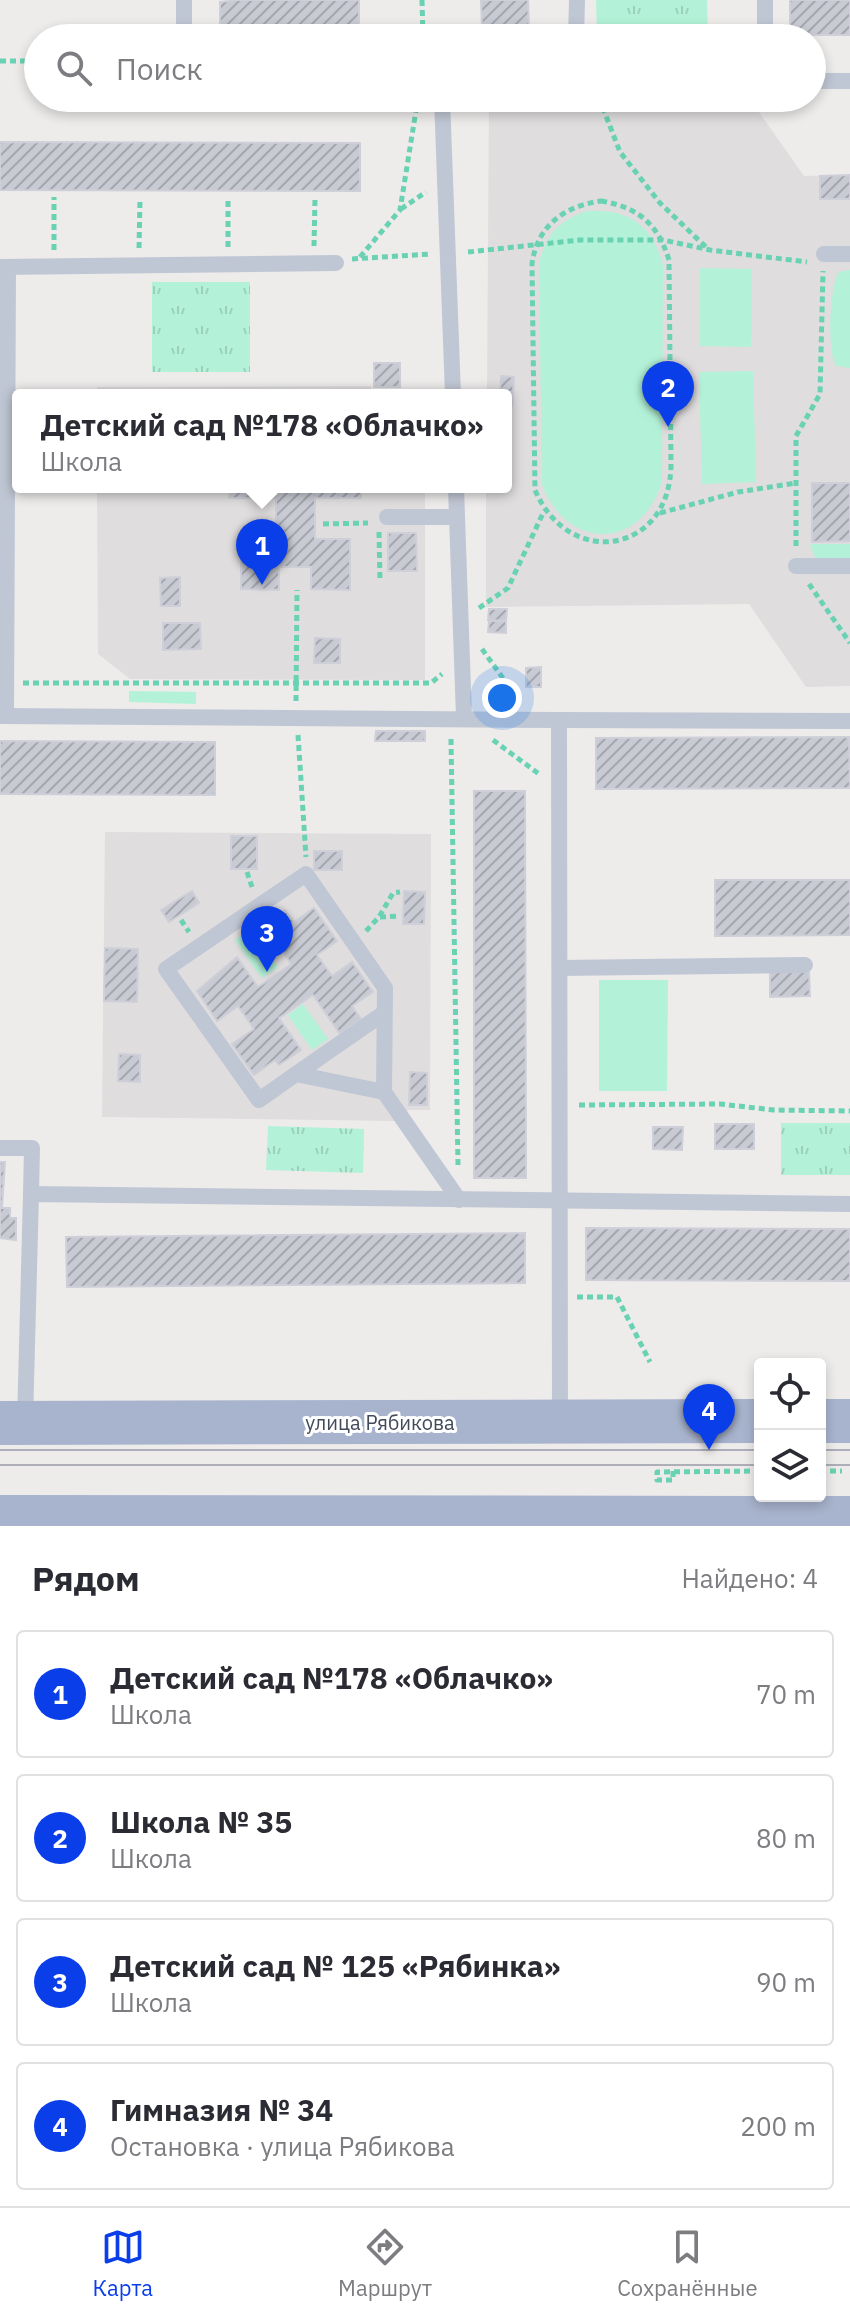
<!DOCTYPE html>
<html lang="ru">
<meta charset="utf-8">
<style>
:root{--surface:#fff;--page:#f2f2f3;--text:#2b2b33;--muted:#7c7c81;--line:#e1e1e2;--accent:#0a3ee9}
body{margin:0;font-family:"IBM Plex Sans",sans-serif;background:var(--page);color:var(--text)}
.controls{position:absolute;right:24px;bottom:24px;display:grid;overflow:hidden;border-radius:8px;box-shadow:0 4px 12px #0003}
.controls button{width:72px;height:72px;display:grid;place-items:center;padding:0;border:0;border-bottom:2px solid var(--line);background:var(--surface);color:var(--text);font:40px sans-serif}
.you{position:absolute;left:502px;top:698px;width:28px;height:28px;margin:-20px;border:6px solid #fff;border-radius:50%;background:#1a73e8;box-shadow:0 0 0 12px #1a73e833}
.badge{display:grid;place-items:center;width:52px;height:52px;border-radius:50%;background:var(--accent);color:#fff;font-size:26px;font-weight:700}
.pin{position:absolute;translate:-50% -66px;filter:drop-shadow(0 2px 4px #0008)}
.pin::after{content:'';position:absolute;top:42px;width:28px;height:24px;background:inherit;clip-path:polygon(0 0,100% 0,50% 100%)}
.popup{position:absolute;left:12px;top:389px;width:500px;height:104px;box-sizing:border-box;display:grid;place-content:center;border-radius:8px;background:var(--surface);filter:drop-shadow(0 2px 6px #0005);font-size:26px;white-space:nowrap;color:var(--muted)}
.popup b{font-size:30px;color:var(--text)}
.popup::after{content:'';position:absolute;left:50%;top:100%;margin-left:-16px;border:16px solid transparent;border-top-color:var(--surface)}
.list{margin:0;padding:0;list-style:none}
h2{display:flex;justify-content:space-between;align-items:center;height:104px;margin:0;padding:0 32px;font-size:34px}
h2 small{font-size:26px;font-weight:400;color:var(--muted)}
.list li{display:grid;grid-template-columns:52px 1fr auto;gap:24px;align-items:center;box-sizing:border-box;height:128px;margin:0 16px 16px;padding:0 16px;border:2px solid var(--line);border-radius:8px}
.list b{display:block;font-size:30px;white-space:nowrap}
.list p{margin:0;font-size:26px;white-space:nowrap;color:var(--muted)}
.list em{font-size:26px;font-style:normal;color:var(--muted)}
.icon{flex:none;width:44px;height:44px;fill:none;stroke:currentColor;stroke-width:2;stroke-linecap:round;stroke-linejoin:round}
.map{position:relative;flex:none;width:850px;height:1526px;overflow:hidden}
.search{position:absolute;background:var(--surface);box-shadow:0 4px 12px #0003;left:24px;right:24px;top:24px;height:88px;display:flex;align-items:center;gap:20px;box-sizing:border-box;padding:0 28px;border-radius:44px;color:var(--muted);font-size:30px}
.sheet{height:680px;background:var(--surface)}
nav{display:flex;justify-content:space-around;align-items:center;box-sizing:border-box;height:112px;border-top:2px solid var(--line);background:var(--surface);font-size:22px;color:var(--muted)}
nav a{display:grid;justify-items:center;gap:4px}
nav .on{color:var(--accent)}
.map>svg:first-child{display:block}
.education{fill:#dfdddd}
.grass{fill:#b3f2d8}
.park{fill:url(#park-tufts)}
.building{fill:url(#building-hatch);stroke:#cecfd8;stroke-width:2}
.lines{fill:none;stroke-linecap:round;stroke-linejoin:round}
.path{stroke:#69d2b3;stroke-width:5;stroke-dasharray:6 4;stroke-linecap:butt}
.lane{stroke:#c0c7d4;stroke-width:16}
.primary{stroke:#a8b3cd;stroke-width:44}
.tram{stroke:#adaeb7;stroke-width:2}
.labels{text-anchor:middle;dominant-baseline:central;stroke-width:6;stroke-linejoin:round;paint-order:stroke}
.street-label{font-size:20px;fill:#424a5a;stroke:#fff}
</style>
<div class="map">
<svg width="850" height="1526" viewBox="0 0 850 1526">
<defs>
<pattern id="park-tufts" width="24" height="20" patternUnits="userSpaceOnUse" patternTransform="scale(2)"><rect width="24" height="20" fill="#b3f2d8"/><path d="M3 7l-1-3M5 7V3M7 7l1-3M15 17l-1-3M17 17v-4M19 17l1-3" fill="none" stroke="#9bd1bc"/></pattern>
<pattern id="building-hatch" width="6" height="6" patternUnits="userSpaceOnUse" patternTransform="scale(2)"><rect width="6" height="6" fill="#c9cbd4"/><path d="M-1 1l2-2M0 6l6-6M5 7l2-2" fill="none" stroke="#a5a7af"/></pattern>
</defs>
<rect width="100%" height="100%" fill="#eeebeb"/>
<g class="education">
<polygon points="749,98 804,176 850,175 850,686 806,687 749,604 486,607 486,487 506,487 506,395 487,395 489,99"/>
<polygon points="371,386 371,395 97,395 97,387"/>
<polygon points="97,487 425,487 425,680 130,679 98,654"/>
<polygon points="105,832 431,834 430,1110 409,1110 394,1121 102,1117"/>
</g>
<g class="grass">
<path d="M587,211C628,208 654,226 663,266L662,481C642,551 567,551 542,485L539,263C546,235 559,220 587,211Z"/>
<polygon points="700,268 752,269 751,347 700,346"/>
<path d="M850,270V368L836,366C827,351 829,287 839,272Z"/>
<polygon points="753,371 756,482 702,484 699,372"/>
<polygon points="810,544 850,544 850,560 815,558"/>
<polygon points="129,691 196,692 196,704 129,702"/>
<polygon points="251,929 278,967 262,978 235,940"/>
<polygon points="599,980 668,980 667,1091 599,1091"/>
<polygon points="303,1004 328,1039 312,1050 288,1015"/>
</g>
<g class="park">
<polygon points="596,0 707,0 708,38 597,38"/>
<rect x="152" y="282" width="98" height="90"/>
<rect x="781" y="1123" width="69" height="52"/>
<polygon points="268,1126 364,1129 363,1173 266,1170"/>
</g>
<g class="building">
<polygon points="239,0 359,0 359,29 322,29 322,38 301,38 301,29 220,28 220,2"/>
<polygon points="481,0 528,0 529,28 482,28"/>
<rect x="790" y="0" width="60" height="35"/>
<polygon points="0,142 360,143 360,191 0,190"/>
<polygon points="850,175 850,199 820,199 820,176"/>
<rect x="374" y="363" width="26" height="24"/>
<polygon points="501,376 514,377 512,406 506,405 506,395 500,395"/>
<polygon points="812,483 850,483 850,541 812,542"/>
<polygon points="230,487 361,487 361,498 315,498 315,539 350,539 350,590 311,589 311,567 279,567 279,590 241,589 241,540 276,540 276,498 229,498"/>
<polygon points="388,533 416,533 417,571 388,571"/>
<polygon points="180,577 180,606 161,606 160,578"/>
<polygon points="489,609 507,609 506,621 488,620"/>
<polygon points="489,621 506,621 506,633 488,632"/>
<polygon points="163,623 200,623 201,649 163,650"/>
<polygon points="315,638 340,639 340,663 314,663"/>
<polygon points="541,667 541,687 526,687 526,668"/>
<polygon points="376,731 425,731 425,741 375,741"/>
<polygon points="849,737 850,788 596,789 596,738"/>
<polygon points="0,741 215,742 215,795 0,794"/>
<polygon points="474,791 525,791 526,1178 474,1178"/>
<rect x="231" y="836" width="26" height="33"/>
<rect x="314" y="851" width="28" height="19"/>
<polygon points="715,880 850,880 850,935 715,936"/>
<polygon points="192,891 199,903 169,922 161,910"/>
<polygon points="404,891 425,892 424,924 403,924"/>
<polygon points="314,908 337,941 317,955 332,976 352,962 373,992 352,1006 361,1019 340,1034 313,995 279,1018 301,1050 279,1065 275,1060 254,1075 232,1044 254,1029 238,1006 217,1021 197,991 237,957 258,987 291,964 264,924 285,910 294,922"/>
<polygon points="105,948 138,949 137,1002 104,1001"/>
<polygon points="809,971 810,996 770,997 770,972"/>
<polygon points="119,1054 140,1055 140,1082 118,1081"/>
<polygon points="410,1072 427,1073 427,1105 409,1105"/>
<rect x="715" y="1124" width="39" height="25"/>
<polygon points="653,1127 683,1127 682,1150 653,1149"/>
<polygon points="0,1162 5,1162 2,1208 10,1208 10,1218 16,1218 16,1240 0,1238"/>
<polygon points="586,1228 850,1229 850,1281 586,1280"/>
<polygon points="525,1233 525,1283 67,1287 66,1237"/>
</g>
<g class="lines">
<g class="path">
<polyline points="422,0 423,38"/>
<polyline points="0,61 38,61"/>
<polyline points="599,98 620,152 660,203 709,250"/>
<path d="M601,201C638,207 658,224 669,260L671,465C670,554 569,570 535,490L532,264C537,226 564,206 601,201Z"/>
<polyline points="401,209 426,192"/>
<polyline points="314,246 315,199"/>
<polyline points="228,247 228,197"/>
<polyline points="139,248 140,200"/>
<polyline points="54,250 54,197"/>
<polyline points="468,252 580,240 663,240 710,250 807,262"/>
<polyline points="360,257 400,210 418,98"/>
<polyline points="352,259 430,254"/>
<polyline points="660,513 738,492 796,483"/>
<polyline points="323,524 368,523"/>
<polyline points="379,532 380,581"/>
<polyline points="796,546 796,436 820,394 823,271"/>
<polyline points="809,584 850,643"/>
<polyline points="479,608 508,588 544,511"/>
<polyline points="482,649 518,699"/>
<polyline points="23,683 431,683 442,674"/>
<polyline points="296,701 297,590"/>
<polyline points="298,735 306,857"/>
<polyline points="451,739 458,1165"/>
<polyline points="493,740 539,774"/>
<polyline points="247,872 252,887"/>
<polyline points="380,917 400,916"/>
<polyline points="181,920 189,932"/>
<polyline points="366,931 379,917 393,893 400,892"/>
<polyline points="579,1105 720,1104 774,1110 850,1111"/>
<polyline points="577,1297 617,1297 650,1362"/>
<polyline points="673,1471 673,1480 657,1480 657,1472 760,1471"/>
<polyline points="820,1471 842,1471"/>
</g>
<g class="lane">
<polyline points="765,0 765,38"/>
<polyline points="184,38 184,0"/>
<polyline points="576,38 577,0"/>
<polyline points="812,81 850,81"/>
<polyline points="442,98 453,395"/>
<polyline points="824,254 850,254"/>
<polyline points="0,267 336,263"/>
<polyline points="456,487 464,718"/>
<polyline points="387,517 457,517"/>
<polyline points="796,566 850,566"/>
<polyline points="0,716 559,720 560,1419"/>
<polyline points="6,716 8,267"/>
<polyline points="559,720 850,721"/>
<polyline points="560,968 805,965"/>
<polyline points="296,1074 384,1013"/>
<polyline points="384,1092 296,1074 259,1100 166,969 306,874 385,988 384,1092 459,1200"/>
<polyline points="0,1148 32,1148 31,1194"/>
<polyline points="25,1421 31,1194 850,1204"/>
</g>
<g class="primary">
<polyline points="820,1421 850,1421"/>
<polyline points="0,1423 760,1421"/>
<polyline points="0,1517 850,1518"/>
</g>
<g class="tram">
<polyline points="0,1450 760,1450"/>
<polyline points="820,1450 850,1450"/>
<polyline points="0,1465 760,1465"/>
<polyline points="820,1465 850,1465"/>
</g>
</g>
<g class="labels">
<g class="street-label">
<text x="380" y="1422">улица Рябикова</text>
</g>
</g>
</svg>
<div class="controls">
<button><svg class="icon" aria-label="locate" viewBox="0 0 24 24"><circle cx="12" cy="12" r="6"/><path d="M12 2v4M12 18v4M2 12h4M18 12h4"/></svg></button>
<button><svg class="icon" aria-label="layers" viewBox="0 0 24 24"><path d="M12 4l9 5-9 5-9-5zM3 14l9 5 9-5"/></svg></button>
</div>
<div class="you"></div>
<div class="pin badge" style="left:262px;top:585px">1</div>
<div class="popup"><b>Детский сад №178 «Облачко»</b>Школа</div>
<div class="pin badge" style="left:668px;top:427px">2</div>
<div class="pin badge" style="left:267px;top:972px">3</div>
<div class="pin badge" style="left:709px;top:1450px">4</div>
<div class="search"><svg class="icon" aria-label="search" viewBox="0 0 24 24"><circle cx="10" cy="10" r="6"/><path d="M15 15l6 6"/></svg>Поиск</div>
</div>
<section class="sheet">
<h2>Рядом<small>Найдено: 4</small></h2>
<ul class="list">
<li><span class="badge">1</span><div><b>Детский сад №178 «Облачко»</b><p>Школа</p></div><em>70 m</em></li>
<li><span class="badge">2</span><div><b>Школа № 35</b><p>Школа</p></div><em>80 m</em></li>
<li><span class="badge">3</span><div><b>Детский сад № 125 «Рябинка»</b><p>Школа</p></div><em>90 m</em></li>
<li><span class="badge">4</span><div><b>Гимназия № 34</b><p>Остановка · улица Рябикова</p></div><em>200 m</em></li>
</ul>
</section>
<nav>
<a class="on"><svg class="icon" aria-label="map" viewBox="0 0 24 24"><path d="M3 6l6-2 6 2 6-2v14l-6 2-6-2-6 2zM9 4v14M15 6v14"/></svg>Карта</a>
<a><svg class="icon" aria-label="directions" viewBox="0 0 24 24"><path d="M12 3l9 9-9 9-9-9zM9 14v-3h6M13 9l2 2-2 2"/></svg>Маршрут</a>
<a><svg class="icon" aria-label="saved" viewBox="0 0 24 24"><path d="M7 4h10v16l-5-4-5 4z"/></svg>Сохранённые</a>
</nav>
